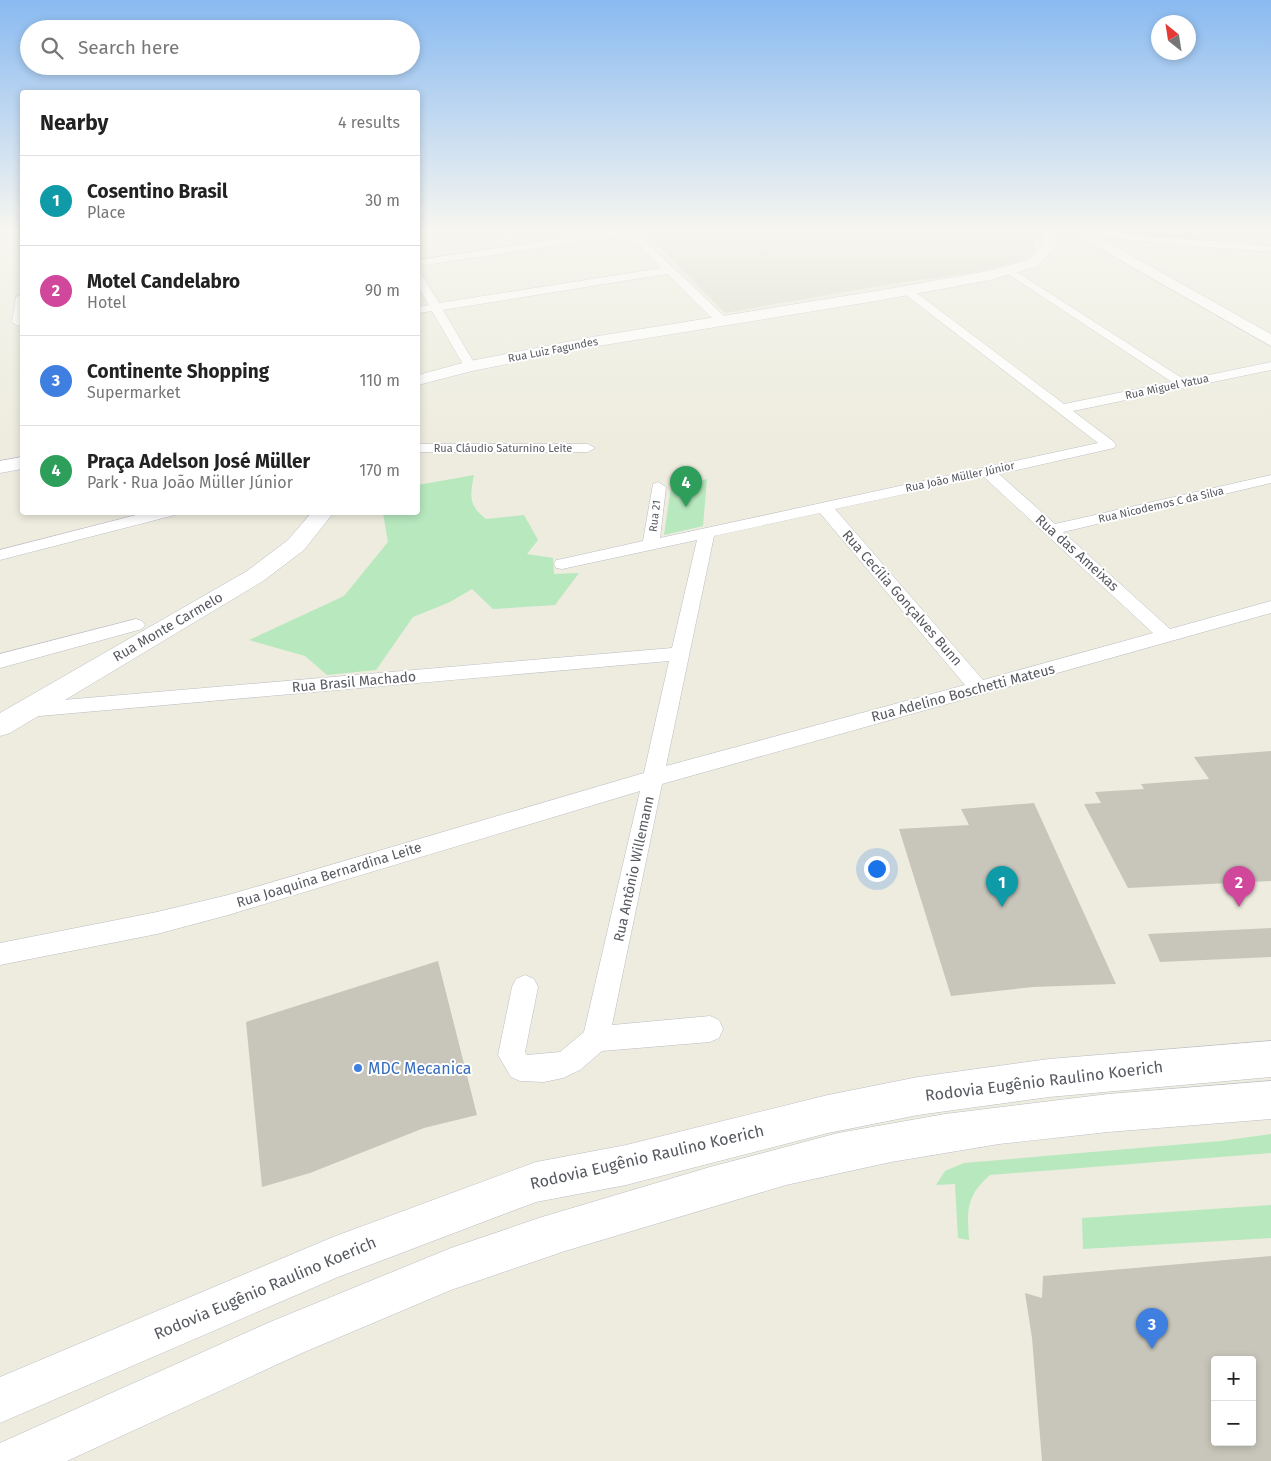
<!DOCTYPE html>
<meta charset="utf-8">
<style>
:root{--surface:#fff;--page:#f6f6f6;--text:#222;--muted:#767676;--line:#e0e0e0;--accent:#fb4b15}
body{margin:0;font-family:"Fira Sans",sans-serif;background:var(--page);color:var(--text)}
.controls{position:absolute;right:15px;bottom:15px;display:grid;overflow:hidden;border-radius:5px;box-shadow:0 2px 8px #0003}
.controls button{width:45px;height:45px;display:grid;place-items:center;padding:0;border:0;border-bottom:1px solid var(--line);background:var(--surface);color:var(--text);font:25px sans-serif}
.compass{position:absolute;left:1151px;top:15px;width:45px;height:45px;border-radius:50%;background:var(--surface);box-shadow:0 2px 8px #0003;rotate:330deg}
.you{position:absolute;left:876px;top:868px;width:18px;height:18px;margin:-12px;border:4px solid #fff;border-radius:50%;background:#1a73e8;box-shadow:0 0 0 8px #1a73e833}
.badge{display:grid;place-items:center;width:32px;height:32px;border-radius:50%;background:var(--accent);color:#fff;font-size:16px;font-weight:700}
.pin{position:absolute;translate:-50% -41px;filter:drop-shadow(0 1px 2px #0008)}
.pin::after{content:'';position:absolute;top:26px;width:18px;height:15px;background:inherit;clip-path:polygon(0 0,100% 0,50% 100%)}
.list{margin:0;padding:0;list-style:none}
h2{display:flex;justify-content:space-between;align-items:center;height:65px;margin:0;padding:0 20px;font-size:21px}
h2 small{font-size:16px;font-weight:400;color:var(--muted)}
.list li{display:grid;grid-template-columns:32px 1fr auto;gap:15px;align-items:center;box-sizing:border-box;height:90px;padding:0 20px;border-top:1px solid var(--line)}
.list b{display:block;font-size:19px;white-space:nowrap}
.list p{margin:0;font-size:16px;white-space:nowrap;color:var(--muted)}
.list em{font-size:16px;font-style:normal;color:var(--muted)}
.icon{flex:none;width:28px;height:28px;fill:none;stroke:currentColor;stroke-width:2;stroke-linecap:round;stroke-linejoin:round}
.map{position:relative;flex:none;width:1271px;height:1461px;overflow:hidden}
.search{position:absolute;background:var(--surface);box-shadow:0 2px 8px #0003;left:20px;top:20px;width:400px;height:55px;display:flex;align-items:center;gap:12px;box-sizing:border-box;padding:0 18px;border-radius:28px;color:var(--muted);font-size:19px}
.panel{position:absolute;background:var(--surface);box-shadow:0 2px 8px #0003;left:20px;top:90px;width:400px;height:425px;border-radius:5px}
.map>svg:first-child{display:block}
.education{fill:#dcdbcd}
.green{fill:#b7e8be}
.building{fill:#c8c6bb;fill-rule:evenodd}
.lines{fill:none;stroke-linecap:round;stroke-linejoin:round}
.street-casing{stroke:#bbbdc4;stroke-width:1}
.secondary-casing{stroke:#bbbec6;stroke-width:1}
.street{fill:#fff;fill-rule:evenodd}
.secondary{fill:#fff;fill-rule:evenodd}
.shop-dot{fill:#3f7fe0;stroke:#fff;stroke-width:2}
.labels{text-anchor:middle;dominant-baseline:central;stroke-width:4;stroke-linejoin:round;paint-order:stroke}
.far-street-label{font-size:11px;fill:#575a61;stroke:#fff}
.street-label{font-size:14px;fill:#575a61;stroke:#fff}
.near-shop-label{font-size:16px;fill:#366cbe;stroke:#fff;text-anchor:start}
.near-street-label{font-size:16px;fill:#575a61;stroke:#fff}
</style>
<div class="map">
<svg width="1271" height="1461" viewBox="0 0 1271 1461">
<rect width="100%" height="100%" fill="#edecde"/>
<polygon class="education" points="687,229 1037,229 1034,251 1019,261 977,272 890,284 725,313 648,235"/>
<g class="green">
<polygon points="1100,229 1189,229 1197,241 1101,231"/>
<path d="M474,475C470,496 468,505 486,519L524,515L538,540L527,554L553,558L554,574L579,573L555,605L493,609L472,589L450,602L413,617L376,670L327,675L305,656L249,640L344,596L388,542L383,513L418,512V485Z"/>
<polygon points="707,479 703,526 664,535 671,487"/>
<path d="M1271,1134V1153L990,1175C966,1196 967,1210 969,1240L958,1238L955,1184L936,1185L945,1171L964,1163L1221,1141Z"/>
<polygon points="1271,1205 1271,1238 1083,1249 1082,1218"/>
</g>
<g class="building">
<polygon points="1271,751 1271,881 1128,888 1084,804 1101,803 1095,792 1144,789 1141,784 1209,779 1194,757"/>
<polygon points="1034,803 1116,984 1033,987 951,996 899,829 969,825 961,809"/>
<polygon points="1271,928 1271,957 1160,962 1148,934"/>
<polygon points="438,961 477,1115 424,1128 310,1173 262,1187 246,1022"/>
<path d="M1271,1256V1461H1042L1032,1338L1025,1293L1042,1298L1043,1276ZM1215,1360H1252V1442H1215Z"/>
</g>
<g class="lines">
<defs>
<g id="street">
<polygon points="623,229 654,229 638,234 724,316 724,322 716,322 667,274 443,310 476,366 470,370 464,366 432,311 418,313 418,307 429,305 418,286 418,274 422,275 439,303 662,268 628,235 418,266 418,260"/>
<polygon points="1095,229 1146,236 1271,246 1271,252 1146,242 1077,233 1072,230"/>
<path d="M1009,267L1185,380L1271,362V370L1073,411L1114,442L1116,445L1114,448L999,474L1055,524L1271,475V483L1063,532L1170,629L1271,601V613L662,784L612,1025L710,1016L719,1020L723,1029L719,1038L710,1042L602,1051L580,1070L563,1078L544,1082L520,1081L511,1077L498,1055L512,987L516,979L525,975L534,979L538,987L525,1052L527,1055L560,1052L584,1032L640,791L228,915L157,934L0,965V943L157,912L228,895L644,773L669,661L28,717L21,715L18,710L21,705L28,703L672,648L697,540L562,569L556,568L554,564L556,560L562,559L643,541L653,484L658,482L666,487L660,538L1098,443L902,292V288H910L1064,404L1172,382L1005,272V268ZM984,477L1153,633L983,680L835,509ZM820,513L965,685L666,766L714,536Z"/>
<polygon points="22,294 22,324 18,326 12,322 16,297"/>
<polygon points="418,444 588,444 595,448 588,452 418,452"/>
<polygon points="148,512 176,512 175,515 0,560 0,550"/>
<polygon points="136,619 142,621 145,625 142,629 0,668 0,654"/>
</g>
<g id="secondary">
<polygon points="1042,229 1056,229 1057,244 1038,266 990,280 876,301 592,347 472,371 418,385 418,375 470,361 592,337 876,291 988,271 1028,260 1043,243"/>
<polygon points="1066,229 1084,229 1271,334 1271,346"/>
<polygon points="22,457 22,469 0,473 0,461"/>
<polygon points="312,512 334,512 304,550 263,581 10,733 0,736 0,713 247,571 288,540"/>
<polygon points="1271,1041 1271,1077 1049,1097 918,1115 828,1133 626,1185 536,1202 338,1277 0,1423 0,1377 333,1237 536,1162 626,1145 828,1095 918,1077 1049,1059"/>
<polygon points="1271,1081 1271,1119 1108,1132 999,1144 891,1162 786,1185 565,1251 451,1290 302,1353 67,1461 0,1461 0,1443 270,1322 451,1248 542,1217 710,1167 838,1133 945,1114 1108,1094"/>
</g>
</defs>
<use href="#street" class="street-casing"/>
<use href="#secondary" class="secondary-casing"/>
<use href="#street" class="street"/>
<use href="#secondary" class="secondary"/>
</g>
<linearGradient id="sky" x2="0" y2="1"><stop stop-color="#89baf1"/><stop offset="0.53" stop-color="#f7f6f0"/><stop offset="1" stop-color="#f7f6f0" stop-opacity="0"/></linearGradient>
<rect width="1271" height="434" fill="url(#sky)"/>
<circle class="shop-dot" cx="358" cy="1068" r="5"/>
<g class="labels">
<g class="far-street-label">
<text transform="translate(553 350) rotate(-11)">Rua Luiz Fagundes</text>
<text transform="translate(1167 387) rotate(-12)">Rua Miguel Yatua</text>
<text x="503" y="448">Rua Cláudio Saturnino Leite</text>
<text transform="translate(960 477) rotate(-12)">Rua João Müller Júnior</text>
<text transform="translate(1161 505) rotate(-13)">Rua Nicodemos C da Silva</text>
<text transform="translate(655 516) rotate(-83)">Rua 21</text>
</g>
<g class="street-label">
<text transform="translate(1077 553) rotate(42)">Rua das Ameixas</text>
<text transform="translate(902 598) rotate(49)">Rua Cecília Gonçalves Bunn</text>
<text transform="translate(168 627) rotate(-30)">Rua Monte Carmelo</text>
<text transform="translate(354 682) rotate(-5)">Rua Brasil Machado</text>
<text transform="translate(963 693) rotate(-15)">Rua Adelino Boschetti Mateus</text>
<text transform="translate(634 869) rotate(-78)">Rua Antônio Willemann</text>
<text transform="translate(329 875) rotate(-17)">Rua Joaquina Bernardina Leite</text>
</g>
<g class="near-shop-label">
<text x="368" y="1068">MDC Mecanica</text>
</g>
<g class="near-street-label">
<text transform="translate(1044 1081) rotate(-7)">Rodovia Eugênio Raulino Koerich</text>
<text transform="translate(647 1157) rotate(-13)">Rodovia Eugênio Raulino Koerich</text>
<text transform="translate(265 1288) rotate(-23)">Rodovia Eugênio Raulino Koerich</text>
</g>
</g>
</svg>
<div class="controls">
<button>+</button>
<button>−</button>
</div>
<svg class="compass" viewBox="-18 -18 36 36"><path d="M0-13l5 13h-10z" fill="#e53935"/><path d="M0 13l5-13h-10z" fill="#767676"/></svg>
<div class="you"></div>
<div class="pin badge" style="left:1002px;top:907px;background:#0f9aa8">1</div>
<div class="pin badge" style="left:1239px;top:907px;background:#d1479c">2</div>
<div class="pin badge" style="left:1152px;top:1349px;background:#3f7fe0">3</div>
<div class="pin badge" style="left:686px;top:507px;background:#2e9e5b">4</div>
<div class="search"><svg class="icon" aria-label="search" viewBox="0 0 24 24"><circle cx="10" cy="10" r="6"/><path d="M15 15l6 6"/></svg>Search here</div>
<section class="panel">
<h2>Nearby<small>4 results</small></h2>
<ul class="list">
<li><span class="badge" style="background:#0f9aa8">1</span><div><b>Cosentino Brasil</b><p>Place</p></div><em>30 m</em></li>
<li><span class="badge" style="background:#d1479c">2</span><div><b>Motel Candelabro</b><p>Hotel</p></div><em>90 m</em></li>
<li><span class="badge" style="background:#3f7fe0">3</span><div><b>Continente Shopping</b><p>Supermarket</p></div><em>110 m</em></li>
<li><span class="badge" style="background:#2e9e5b">4</span><div><b>Praça Adelson José Müller</b><p>Park · Rua João Müller Júnior</p></div><em>170 m</em></li>
</ul>
</section>
</div>
